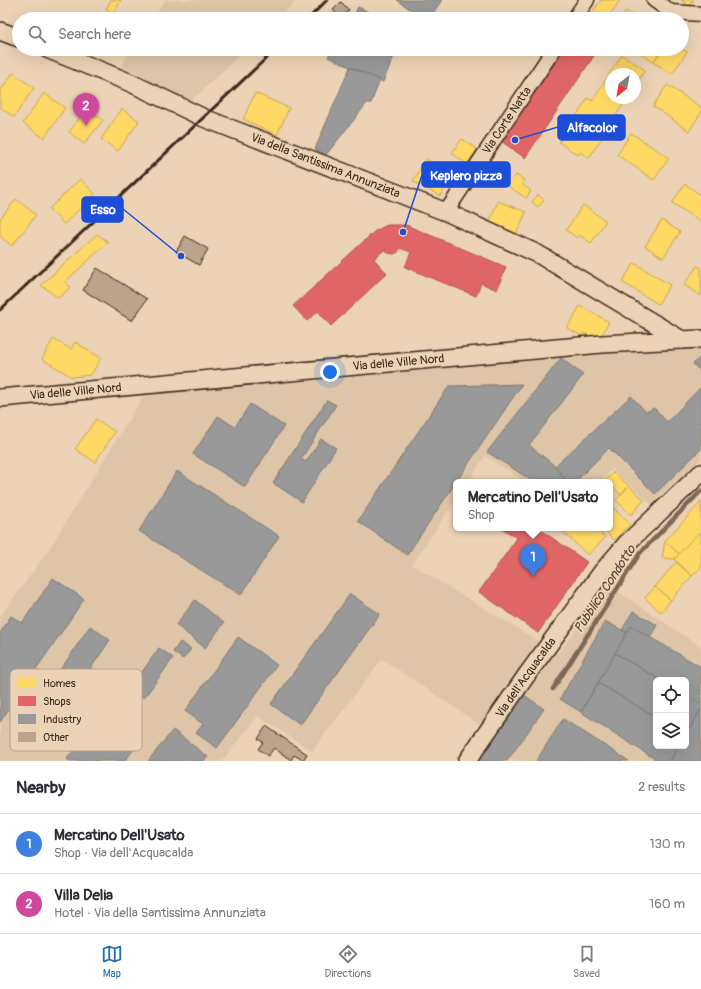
<!DOCTYPE html>
<meta charset="utf-8">
<style>
:root{--surface:#fff;--page:#f2f2f3;--text:#2b2b33;--muted:#7c7c81;--line:#e1e1e2;--accent:#1f6fb2}
body{margin:0;font-family:Pangolin,sans-serif;background:var(--page);color:var(--text)}
.controls{position:absolute;right:12px;bottom:12px;display:grid;overflow:hidden;border-radius:6px;box-shadow:0 4px 16px #0002}
.controls button{width:36px;height:36px;display:grid;place-items:center;padding:0;border:0;border-bottom:1px solid var(--line);background:var(--surface);color:var(--text);font:20px sans-serif}
.compass{position:absolute;left:605px;top:68px;width:36px;height:36px;border-radius:50%;background:var(--surface);box-shadow:0 4px 16px #0002;rotate:211deg}
.you{position:absolute;left:330px;top:372px;width:14px;height:14px;margin:-10px;border:3px solid #fff;border-radius:50%;background:#1a73e8;box-shadow:0 0 0 6px #1a73e833}
.badge{display:grid;place-items:center;width:26px;height:26px;border-radius:50%;background:var(--accent);color:#fff;font-size:13px;font-weight:700}
.pin{position:absolute;translate:-50% -33px;filter:drop-shadow(0 1px 2px #0008)}
.pin::after{content:'';position:absolute;top:21px;width:14px;height:12px;background:inherit;clip-path:polygon(0 0,100% 0,50% 100%)}
.popup{position:absolute;left:453px;top:479px;width:160px;height:52px;box-sizing:border-box;display:grid;place-content:center;border-radius:6px;background:var(--surface);filter:drop-shadow(0 1px 3px #0005);font-size:13px;white-space:nowrap;color:var(--muted)}
.popup b{font-size:15px;color:var(--text)}
.popup::after{content:'';position:absolute;left:50%;top:100%;margin-left:-8px;border:8px solid transparent;border-top-color:var(--surface)}
.list{margin:0;padding:0;list-style:none}
h2{display:flex;justify-content:space-between;align-items:center;height:52px;margin:0;padding:0 16px;font-size:17px}
h2 small{font-size:13px;font-weight:400;color:var(--muted)}
.list li{display:grid;grid-template-columns:26px 1fr auto;gap:12px;align-items:center;box-sizing:border-box;height:60px;padding:0 16px;border-top:1px solid var(--line)}
.list b{display:block;font-size:15px;white-space:nowrap}
.list p{margin:0;font-size:13px;white-space:nowrap;color:var(--muted)}
.list em{font-size:13px;font-style:normal;color:var(--muted)}
.icon{flex:none;width:22px;height:22px;fill:none;stroke:currentColor;stroke-width:2;stroke-linecap:round;stroke-linejoin:round}
.map{position:relative;flex:none;width:701px;height:761px;overflow:hidden}
.search{position:absolute;background:var(--surface);box-shadow:0 4px 16px #0002;left:12px;right:12px;top:12px;height:44px;display:flex;align-items:center;gap:10px;box-sizing:border-box;padding:0 14px;border-radius:22px;color:var(--muted);font-size:15px}
.sheet{height:172px;background:var(--surface)}
nav{display:flex;justify-content:space-around;align-items:center;box-sizing:border-box;height:56px;border-top:1px solid var(--line);background:var(--surface);font-size:11px;color:var(--muted)}
nav a{display:grid;justify-items:center;gap:2px}
nav .on{color:var(--accent)}
.map>svg:first-child{display:block}
.built{fill:#dec5a8;fill-rule:evenodd}
.homes{fill:#ffd966;stroke:#c4a450}
.shops{fill:#e06666;stroke:#ae5450}
.industry{fill:#999;stroke:#7d7874}
.lines{fill:none;stroke-linecap:round;stroke-linejoin:round}
.stream{stroke:#7c6755;stroke-width:4.5}
.building{fill:#bba48b;stroke:#3b2a1e}
.minor-casing{stroke:#3b2a1e;stroke-width:17}
.tertiary-casing{stroke:#3b2a1e;stroke-width:20}
.minor{stroke:#edd3b5;stroke-width:14}
.tertiary{stroke:#edd3b5;stroke-width:17}
.rail{stroke:#3b2a1e;stroke-width:3}
.labels{text-anchor:middle;dominant-baseline:central;stroke-width:4;stroke-linejoin:round;paint-order:stroke}
.street-label{font-size:12px;fill:#3b2a1e;stroke:#edd3b5}
.water-label{font-size:13px;font-style:italic;fill:#513e30;stroke:#edd3b5}
.key{fill:#edd3b5;stroke:#b8a088;stroke-width:1}
.key-label{font-size:11px;fill:#3b2a1e}
.leader{fill:none;stroke:#1d4ed8;stroke-width:1.5}
.callout-dot{fill:#1d4ed8;stroke:#edd3b5;stroke-width:1.5}
.callout{fill:#1d4ed8;stroke:#1d4ed8;stroke-width:1.5}
.callout-label{font-size:13px;text-anchor:middle;font-weight:bold;fill:#fff}
</style>
<div class="map">
<svg width="701" height="761" viewBox="0 0 701 761">
<rect width="100%" height="100%" fill="#edd3b5"/>
<filter id="ink" filterUnits="userSpaceOnUse"><feTurbulence type="fractalNoise" baseFrequency=".025" numOctaves="2"/><feDisplacementMap in="SourceGraphic" scale="8" xChannelSelector="R" yChannelSelector="G"/><feConvolveMatrix kernelMatrix="1 2 1 2 8 2 1 2 1" color-interpolation-filters="sRGB"/></filter>
<g filter="url(#ink)">
<g class="built">
<polygon points="165,0 297,0 277,19 153,19"/>
<polygon points="132,49 246,49 190,102 121,66"/>
<path d="M701,343V459L652,505L613,469L599,482H526L485,456L468,482H456V499L412,565L558,653L610,586L701,647V761H457L482,726L382,659L312,751L258,716L222,761H0V617L47,552L144,395ZM656,680H686V746H656Z"/>
</g>
<g class="homes">
<polygon points="111,0 121,0 114,13 106,9"/>
<polygon points="601,0 620,0 607,19 594,19 590,16"/>
<polygon points="681,0 694,0 689,6"/>
<polygon points="626,11 638,19 621,19"/>
<polygon points="55,14 65,19 52,19"/>
<polygon points="69,49 85,49 81,55"/>
<polygon points="635,49 663,49 653,62"/>
<polygon points="663,49 682,49 687,52 672,74 653,62"/>
<polygon points="622,55 645,70 635,86 635,74 611,74 611,98 627,98 589,158 580,152 578,155 559,142 588,98 592,101"/>
<polygon points="13,73 34,88 14,117 0,107 0,91"/>
<polygon points="667,85 701,107 701,113 689,131 653,106"/>
<polygon points="44,93 65,108 44,138 23,123"/>
<polygon points="255,93 289,108 277,135 243,119"/>
<polygon points="87,108 103,120 84,144 69,132"/>
<polygon points="122,109 139,121 118,151 101,139"/>
<polygon points="631,133 669,158 654,180 617,155"/>
<polygon points="462,139 477,149 467,164 452,153"/>
<polygon points="426,159 453,174 440,196 413,181"/>
<polygon points="516,175 524,180 522,184 531,191 526,198 508,186"/>
<polygon points="80,179 95,194 64,224 49,209"/>
<polygon points="685,184 701,195 701,222 672,203"/>
<polygon points="538,195 544,200 538,207 532,202"/>
<polygon points="16,199 36,215 12,246 0,236 0,219"/>
<polygon points="498,201 526,212 516,235 489,223"/>
<polygon points="583,205 606,221 591,243 579,235 577,238 566,230"/>
<polygon points="662,220 680,232 663,258 645,246"/>
<polygon points="97,234 108,242 65,282 71,287 58,298 41,285"/>
<polygon points="634,263 670,285 658,304 622,282"/>
<polygon points="697,266 701,268 701,296 684,285"/>
<polygon points="580,306 609,322 598,341 584,333 582,336 567,328"/>
<polygon points="53,339 71,349 75,342 101,358 91,375 72,377 42,359"/>
<polygon points="96,419 115,432 95,462 75,449"/>
<polygon points="614,472 629,486 621,495 610,485 610,482 605,481"/>
<polygon points="629,486 644,500 631,515 616,500"/>
<polygon points="701,502 701,530 679,554 665,541"/>
<polygon points="610,505 630,524 614,540 603,528 610,528"/>
<polygon points="559,528 596,528 605,538 588,555"/>
<polygon points="699,532 701,534 701,567 692,576 674,559"/>
<polygon points="665,541 679,554 674,559 662,558"/>
<polygon points="676,562 692,576 671,600 655,587"/>
<polygon points="655,587 671,600 661,612 645,598"/>
</g>
<g class="shops">
<polygon points="563,49 596,49 598,50 525,158 501,141"/>
<polygon points="387,225 406,225 506,267 497,290 481,283 476,296 405,267 411,252 400,248 398,252 394,254 388,253 385,249 374,259 387,273 331,326 318,311 307,321 293,306 375,231"/>
<polygon points="502,528 538,528 587,562 538,633 479,592 517,538"/>
</g>
<g class="industry">
<polygon points="397,0 442,0 429,19 424,19"/>
<polygon points="358,7 384,19 352,19"/>
<polygon points="329,12 341,18 344,19 317,19 319,14 327,17"/>
<polygon points="327,49 397,49 383,82 328,57 331,51"/>
<polygon points="350,67 380,80 371,103 367,103 326,155 315,149"/>
<polygon points="701,357 701,372 693,364"/>
<polygon points="561,358 583,375 529,445 555,466 567,482 534,482 487,452"/>
<polygon points="522,384 407,555 358,521 449,386"/>
<polygon points="701,387 701,449 655,494 609,448 575,482 567,482 555,466 631,396 646,412 654,408 667,422"/>
<polygon points="327,400 336,405 301,459 306,462 321,439 336,448 302,502 273,483"/>
<polygon points="250,404 284,426 245,487 193,454 218,416 235,427"/>
<polygon points="177,471 279,536 241,595 139,531"/>
<polygon points="53,578 84,599 0,722 0,633 11,616 22,623"/>
<polygon points="350,594 380,614 300,725 271,704"/>
<polygon points="195,600 224,623 205,648 176,625"/>
<polygon points="633,611 657,625 650,637 631,626 627,633 622,630"/>
<polygon points="605,621 627,633 581,712 560,699"/>
<polygon points="90,626 110,640 35,750 15,737"/>
<polygon points="631,626 701,667 701,704 686,695 686,680 660,680 615,653"/>
<polygon points="238,637 277,665 217,748 196,733 203,724 185,711"/>
<polygon points="180,642 191,649 183,659 173,652"/>
<polygon points="159,648 173,658 144,698 130,689"/>
<polygon points="615,653 660,680 656,680 656,717 598,683"/>
<polygon points="598,683 656,717 656,746 679,746 670,761 658,761 581,712"/>
<polygon points="520,692 544,709 507,761 471,761"/>
<polygon points="73,694 84,701 74,715 64,708"/>
<polygon points="686,695 701,704 701,709 686,734"/>
<polygon points="121,706 127,711 113,730 136,746 125,761 70,761 67,759 85,735 94,742"/>
<polygon points="701,709 701,761 670,761 679,746 686,746 686,734"/>
<polygon points="563,719 629,761 536,761"/>
<polygon points="173,730 208,757 204,761 148,761"/>
</g>
<g class="lines">
<polyline class="stream" points="553,689 640,553 701,491"/>
</g>
<g class="building">
<polygon points="341,2 349,10 341,18 333,10"/>
<polygon points="185,236 208,249 199,265 176,252"/>
<polygon points="97,268 147,299 132,321 83,290"/>
<polygon points="266,726 307,754 303,760 294,755 291,760 274,748 268,756 258,749 263,742 258,739"/>
</g>
<g class="lines">
<defs>
<g id="minor">
<polyline points="654,0 671,12 701,14"/>
<polyline points="574,19 587,0"/>
<path id="s1" d="M446,212L554,49"/>
</g>
<g id="tertiary">
<polyline points="0,31 19,38"/>
<path id="s2" d="M47,49L131,83L204,118L446,212L538,254L682,340"/>
<path id="s3" d="M0,398L602,344L701,339"/>
<path id="s4" d="M467,761L526,676L602,572L626,544L701,473"/>
</g>
</defs>
<use href="#minor" class="minor-casing"/>
<use href="#tertiary" class="tertiary-casing"/>
<use href="#minor" class="minor"/>
<use href="#tertiary" class="tertiary"/>
<g class="rail">
<polyline points="308,19 327,0"/>
<polyline points="0,310 276,49"/>
</g>
</g>
</g>
<g class="labels">
<g class="street-label">
<text stroke="none"><textPath href="#s1" startOffset="110">Via Corte Natta</textPath></text>
<text stroke="none"><textPath href="#s2" startOffset="302">Via della Santissima Annunziata</textPath></text>
<text stroke="none"><textPath href="#s3" startOffset="400">Via delle Ville Nord</textPath></text>
<text stroke="none"><textPath href="#s3" startOffset="76">Via delle Ville Nord</textPath></text>
<text stroke="none"><textPath href="#s4" startOffset="102">Via dell'Acquacalda</textPath></text>
</g>
<g class="water-label">
<text transform="translate(605 589) rotate(-57)">Pubblico Condotto</text>
</g>
</g>
<rect x="10" y="669" width="132" height="82" rx="6" class="key"/>
<rect x="18" y="678" width="18" height="10" fill="#ffd966"/>
<rect x="18" y="696" width="18" height="10" fill="#e06666"/>
<rect x="18" y="714" width="18" height="10" fill="#999"/>
<rect x="18" y="732" width="18" height="10" fill="#bba48b"/>
<g class="key-label">
<text x="43" y="687">Homes</text>
<text x="43" y="705">Shops</text>
<text x="43" y="723">Industry</text>
<text x="43" y="741">Other</text>
</g>
<path class="leader" d="M515 140L558 127M403 232L422 175M181 256L123 209"/>
<g class="callout-dot">
<circle cx="515" cy="140" r="4"/>
<circle cx="403" cy="232" r="4"/>
<circle cx="181" cy="256" r="4"/>
</g>
<g class="callout">
<rect x="558" y="115" width="67" height="25" rx="4"/>
<rect x="422" y="162" width="88" height="25" rx="4"/>
<rect x="82" y="197" width="41" height="25" rx="4"/>
</g>
<g class="callout-label">
<text x="592" y="132">Alfacolor</text>
<text x="466" y="180">Keplero pizza</text>
<text x="103" y="214">Esso</text>
</g>
</svg>
<div class="controls">
<button><svg class="icon" aria-label="locate" viewBox="0 0 24 24"><circle cx="12" cy="12" r="6"/><path d="M12 2v4M12 18v4M2 12h4M18 12h4"/></svg></button>
<button><svg class="icon" aria-label="layers" viewBox="0 0 24 24"><path d="M12 4l9 5-9 5-9-5zM3 14l9 5 9-5"/></svg></button>
</div>
<svg class="compass" viewBox="-18 -18 36 36"><path d="M0-13l5 13h-10z" fill="#e53935"/><path d="M0 13l5-13h-10z" fill="#7c7c81"/></svg>
<div class="you"></div>
<div class="pin badge" style="left:533px;top:577px;background:#3f7fe0">1</div>
<div class="popup"><b>Mercatino Dell'Usato</b>Shop</div>
<div class="pin badge" style="left:86px;top:126px;background:#d1479c">2</div>
<div class="search"><svg class="icon" aria-label="search" viewBox="0 0 24 24"><circle cx="10" cy="10" r="6"/><path d="M15 15l6 6"/></svg>Search here</div>
</div>
<section class="sheet">
<h2>Nearby<small>2 results</small></h2>
<ul class="list">
<li><span class="badge" style="background:#3f7fe0">1</span><div><b>Mercatino Dell'Usato</b><p>Shop · Via dell'Acquacalda</p></div><em>130 m</em></li>
<li><span class="badge" style="background:#d1479c">2</span><div><b>Villa Delia</b><p>Hotel · Via della Santissima Annunziata</p></div><em>160 m</em></li>
</ul>
</section>
<nav>
<a class="on"><svg class="icon" aria-label="map" viewBox="0 0 24 24"><path d="M3 6l6-2 6 2 6-2v14l-6 2-6-2-6 2zM9 4v14M15 6v14"/></svg>Map</a>
<a><svg class="icon" aria-label="directions" viewBox="0 0 24 24"><path d="M12 3l9 9-9 9-9-9zM9 14v-3h6M13 9l2 2-2 2"/></svg>Directions</a>
<a><svg class="icon" aria-label="saved" viewBox="0 0 24 24"><path d="M7 4h10v16l-5-4-5 4z"/></svg>Saved</a>
</nav>
